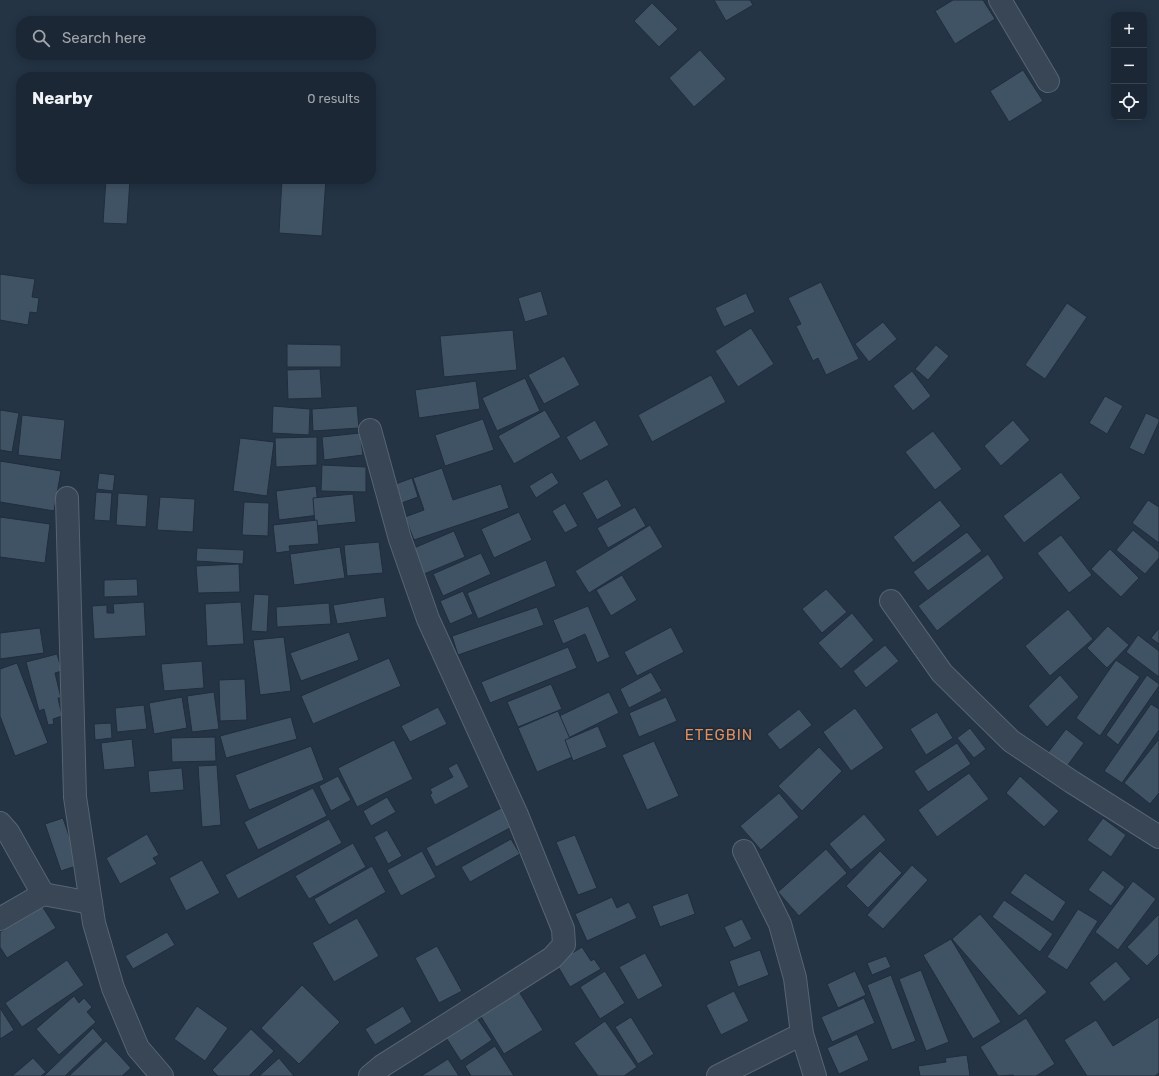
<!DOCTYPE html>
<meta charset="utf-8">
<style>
:root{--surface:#1b2734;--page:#242f3c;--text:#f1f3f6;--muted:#a0a5ac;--line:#39444f}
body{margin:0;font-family:Rubik,sans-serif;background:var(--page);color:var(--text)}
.controls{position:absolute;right:12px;top:12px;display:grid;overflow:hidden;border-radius:8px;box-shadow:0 2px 10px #0003}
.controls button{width:36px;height:36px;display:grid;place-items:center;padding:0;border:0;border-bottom:1px solid var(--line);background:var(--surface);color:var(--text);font:20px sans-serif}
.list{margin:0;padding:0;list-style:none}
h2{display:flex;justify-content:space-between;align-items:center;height:52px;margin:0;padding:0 16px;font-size:17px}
h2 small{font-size:13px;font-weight:400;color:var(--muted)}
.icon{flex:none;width:22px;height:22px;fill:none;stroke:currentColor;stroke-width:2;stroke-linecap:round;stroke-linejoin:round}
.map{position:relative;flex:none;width:1159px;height:1076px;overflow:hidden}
.search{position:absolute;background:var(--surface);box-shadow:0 2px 10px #0003;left:16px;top:16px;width:360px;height:44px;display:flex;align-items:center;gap:10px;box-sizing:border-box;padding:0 14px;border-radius:16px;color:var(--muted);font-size:15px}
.panel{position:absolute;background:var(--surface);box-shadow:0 2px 10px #0003;left:16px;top:72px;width:360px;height:112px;border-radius:16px}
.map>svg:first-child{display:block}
.building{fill:#405365;stroke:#202d3c}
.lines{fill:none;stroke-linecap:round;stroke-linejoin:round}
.minor-casing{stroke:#586472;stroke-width:24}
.minor{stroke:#394655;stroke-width:22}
.labels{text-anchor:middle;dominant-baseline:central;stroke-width:3;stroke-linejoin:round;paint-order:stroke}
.neighbourhood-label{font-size:15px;letter-spacing:1px;fill:#e18f5f;stroke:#1d2b3a}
</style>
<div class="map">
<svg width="1159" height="1076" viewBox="0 0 1159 1076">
<rect width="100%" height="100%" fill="#243445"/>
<g class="building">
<polygon points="714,0 750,0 753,5 726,21"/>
<polygon points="953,0 983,0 995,19 955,44 935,11"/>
<polygon points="652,3 678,29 659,47 634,21"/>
<polygon points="700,50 726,79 694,107 669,78"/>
<polygon points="1023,70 1043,101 1009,122 990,91"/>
<polygon points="106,179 130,179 127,224 103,223"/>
<polygon points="282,179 326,179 322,236 279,233"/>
<polygon points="0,274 35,279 32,297 39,298 37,313 30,312 28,325 0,320"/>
<polygon points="821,282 859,359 826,375 818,358 813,361 796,326 801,324 788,298"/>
<polygon points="541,291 548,315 525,322 518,298"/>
<polygon points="746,293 755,312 724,327 715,308"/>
<polygon points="1067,303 1087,317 1045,379 1025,365"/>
<polygon points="883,322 897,339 869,362 855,344"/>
<polygon points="751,328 774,364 738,387 715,351"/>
<polygon points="513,330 517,370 444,377 440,336"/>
<polygon points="287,344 341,345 341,367 287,367"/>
<polygon points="936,345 949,356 928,380 915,369"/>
<polygon points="564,356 580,385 544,404 528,375"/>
<polygon points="320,369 322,398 288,399 287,370"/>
<polygon points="912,371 931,396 913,411 893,386"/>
<polygon points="711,375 726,402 652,442 638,415"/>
<polygon points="525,378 540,411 497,431 482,398"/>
<polygon points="476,381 480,409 419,418 415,390"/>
<polygon points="1105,396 1123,406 1107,434 1089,423"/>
<polygon points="273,406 310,409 309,435 272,433"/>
<polygon points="357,406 359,428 313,431 312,409"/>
<polygon points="0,410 19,413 12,452 0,450"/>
<polygon points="545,410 561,437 514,464 498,436"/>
<polygon points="1146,413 1159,419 1159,422 1144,455 1129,448"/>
<polygon points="22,415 65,420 61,460 18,455"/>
<polygon points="483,419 494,450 445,466 435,435"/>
<polygon points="595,420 609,445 580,461 566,437"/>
<polygon points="1013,420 1030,440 1001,466 984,446"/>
<polygon points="933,431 962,469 935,490 905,452"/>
<polygon points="360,433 363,455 324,460 322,437"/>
<polygon points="317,437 317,465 276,467 275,438"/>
<polygon points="240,438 274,442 267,496 233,491"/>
<polygon points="0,461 61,471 54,511 0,502"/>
<polygon points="322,465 366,467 366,492 321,491"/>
<polygon points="442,468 453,500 501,484 509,508 414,540 405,517 424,510 413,478"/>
<polygon points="552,472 559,483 536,498 529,486"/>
<polygon points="1061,472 1081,498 1024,543 1003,516"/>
<polygon points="99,473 115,475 113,491 97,489"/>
<polygon points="412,478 418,497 399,504 393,485"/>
<polygon points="607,479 622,506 597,520 582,493"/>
<polygon points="316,486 319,515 279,520 276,491"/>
<polygon points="96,492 112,493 110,521 94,520"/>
<polygon points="118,493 148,495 146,527 116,525"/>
<polygon points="353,494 356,522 315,526 313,498"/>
<polygon points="160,497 195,499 193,532 157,530"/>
<polygon points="940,500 961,526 913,563 893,537"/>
<polygon points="1148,500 1159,507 1159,543 1132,523"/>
<polygon points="244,502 269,503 268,536 242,535"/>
<polygon points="565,503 578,526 565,533 552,511"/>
<polygon points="635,507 646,526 608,548 597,528"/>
<polygon points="519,512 532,540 494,558 481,529"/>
<polygon points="0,517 50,524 45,563 0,557"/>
<polygon points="317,520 319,544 289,546 290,551 276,553 273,525"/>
<polygon points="650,525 663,547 589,593 575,571"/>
<polygon points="1133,530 1159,552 1159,558 1145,574 1116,550"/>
<polygon points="454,531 465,557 424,574 414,548"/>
<polygon points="967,532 982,551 928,591 913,572"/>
<polygon points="1061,535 1092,575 1069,593 1037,553"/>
<polygon points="379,542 383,573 347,576 344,545"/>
<polygon points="340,547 345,578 294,585 290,554"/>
<polygon points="197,548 244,550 243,564 196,561"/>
<polygon points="1110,549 1139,578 1121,597 1091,569"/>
<polygon points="481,553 491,574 443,596 433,574"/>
<polygon points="988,554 1004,578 937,631 918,606"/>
<polygon points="546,560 556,586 478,619 467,593"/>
<polygon points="239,564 240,592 198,593 196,566"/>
<polygon points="622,575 637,600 611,616 596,590"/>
<polygon points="137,579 138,596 104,597 104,580"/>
<polygon points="826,589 847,612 822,633 802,609"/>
<polygon points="463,591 473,614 450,624 440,601"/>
<polygon points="254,594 269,595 267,632 251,631"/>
<polygon points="384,597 387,617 337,624 333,605"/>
<polygon points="144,602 146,636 94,639 92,606 107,605 107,613 114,613 113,604"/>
<polygon points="241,602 244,644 207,646 205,604"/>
<polygon points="329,603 331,624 277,627 276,607"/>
<polygon points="588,606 610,657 597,663 585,634 563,644 553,620"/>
<polygon points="537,607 544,625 458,655 452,636"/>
<polygon points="1068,609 1093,639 1050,676 1025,646"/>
<polygon points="852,613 874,640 841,669 818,643"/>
<polygon points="1108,626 1129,645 1107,668 1087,648"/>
<polygon points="671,627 684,652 637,676 624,652"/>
<polygon points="40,628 44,653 0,659 0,633"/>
<polygon points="1159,628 1159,644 1151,638"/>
<polygon points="349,632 359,660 301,681 290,653"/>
<polygon points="1138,635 1159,651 1159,677 1126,652"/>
<polygon points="284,637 291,691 260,695 253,640"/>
<polygon points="885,645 899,661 866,688 853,671"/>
<polygon points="568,647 577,668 490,703 481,682"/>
<polygon points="57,654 62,671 55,673 61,698 58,698 62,716 53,719 54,724 48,725 44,709 39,711 26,662"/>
<polygon points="389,658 401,686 313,724 301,696"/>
<polygon points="1116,660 1140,677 1100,736 1076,718"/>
<polygon points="202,661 204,688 164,691 161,664"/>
<polygon points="17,663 48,743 15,756 0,716 0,669"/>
<polygon points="651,672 662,691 629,708 620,689"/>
<polygon points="1060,675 1079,697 1047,727 1028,706"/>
<polygon points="1147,675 1159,684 1159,686 1118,745 1106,735"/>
<polygon points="245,679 247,720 220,721 219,680"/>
<polygon points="551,684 562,709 518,727 507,702"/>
<polygon points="214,692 219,729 192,732 187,696"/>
<polygon points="609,692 619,713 560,742 549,721"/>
<polygon points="182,697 187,728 154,734 149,703"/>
<polygon points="666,697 677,721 639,737 629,713"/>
<polygon points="1151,704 1159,709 1159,730 1122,783 1104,771"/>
<polygon points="144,705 147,729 117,732 115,708"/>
<polygon points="438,707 447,724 410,742 401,726"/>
<polygon points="855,708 884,748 851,771 823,732"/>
<polygon points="799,709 812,725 780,750 767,734"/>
<polygon points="558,711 577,755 537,772 518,728"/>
<polygon points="937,712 953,738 926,755 910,729"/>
<polygon points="291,717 297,739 226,758 220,736"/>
<polygon points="111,723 112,738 95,740 94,724"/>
<polygon points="598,726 607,747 573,761 565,740"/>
<polygon points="970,728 986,749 974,758 957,738"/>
<polygon points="1066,729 1084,743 1065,769 1047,754"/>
<polygon points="215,737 216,761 172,762 171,738"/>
<polygon points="132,739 135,767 104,770 101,743"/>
<polygon points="1159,739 1159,793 1150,804 1124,783"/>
<polygon points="394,740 413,779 357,807 338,768"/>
<polygon points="654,741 679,796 647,810 622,755"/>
<polygon points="957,743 971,764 928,792 914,771"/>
<polygon points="311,746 324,780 249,810 235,775"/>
<polygon points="819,747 842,771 802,811 778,786"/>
<polygon points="457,763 469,787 435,805 430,795 432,793 430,789 453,777 448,768"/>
<polygon points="217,765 221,825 202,827 198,766"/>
<polygon points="182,768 184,790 150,793 148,771"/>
<polygon points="969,773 989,799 937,837 918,810"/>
<polygon points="338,776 351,800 331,811 319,786"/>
<polygon points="1020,776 1059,811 1044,827 1006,793"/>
<polygon points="313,788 327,816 258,850 244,822"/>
<polygon points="779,793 799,817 761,850 740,826"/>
<polygon points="387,797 396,812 371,826 363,811"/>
<polygon points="503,807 509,820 507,821 510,828 436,867 426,848"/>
<polygon points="864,814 886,840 851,870 829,844"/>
<polygon points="63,818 79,865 61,871 45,824"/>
<polygon points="1103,818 1126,835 1111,857 1087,840"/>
<polygon points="329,819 342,843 238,899 225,875"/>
<polygon points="387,830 402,856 388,864 374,837"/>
<polygon points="147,834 159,855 153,858 157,864 120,884 106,858"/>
<polygon points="575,835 597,888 578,895 556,842"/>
<polygon points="511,839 520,854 470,882 461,867"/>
<polygon points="353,843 366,867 309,899 295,876"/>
<polygon points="826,849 847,873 799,916 778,892"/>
<polygon points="422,851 436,877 401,896 387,870"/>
<polygon points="880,851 902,873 868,908 846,886"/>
<polygon points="202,860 220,893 186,911 169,878"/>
<polygon points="912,865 928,880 883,929 867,915"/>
<polygon points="372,866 386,892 329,925 314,899"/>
<polygon points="1103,870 1125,887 1111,906 1088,890"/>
<polygon points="1025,873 1066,902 1053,922 1010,893"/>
<polygon points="1133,881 1156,899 1118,950 1095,932"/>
<polygon points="688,893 695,914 660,927 652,906"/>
<polygon points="612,897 617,908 629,902 637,918 587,941 575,914"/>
<polygon points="1004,900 1053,934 1040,952 992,917"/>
<polygon points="42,906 56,928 7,958 0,947 0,932"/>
<polygon points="1078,909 1098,921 1067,970 1047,957"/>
<polygon points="980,914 1047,992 1019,1016 952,939"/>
<polygon points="1159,914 1159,954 1147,966 1127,947"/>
<polygon points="357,918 379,956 334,982 312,943"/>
<polygon points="742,919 752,939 734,948 724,927"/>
<polygon points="167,932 175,945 133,969 125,956"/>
<polygon points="951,939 1001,1022 973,1039 923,955"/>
<polygon points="437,946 462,991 439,1003 415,958"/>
<polygon points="582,947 591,961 594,959 601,969 570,987 556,963"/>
<polygon points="760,950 769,975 738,987 729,961"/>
<polygon points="645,953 663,986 638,1000 619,967"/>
<polygon points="886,956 891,967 872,975 867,963"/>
<polygon points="67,960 84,985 22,1027 5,1003"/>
<polygon points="1116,961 1131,979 1104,1002 1089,983"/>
<polygon points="921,970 949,1042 926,1051 899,979"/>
<polygon points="605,971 625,1003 600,1019 580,987"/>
<polygon points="855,971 866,995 838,1008 827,984"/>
<polygon points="891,975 916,1041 892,1050 867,985"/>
<polygon points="302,985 340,1022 299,1064 261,1028"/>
<polygon points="518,990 543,1030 504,1054 480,1015"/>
<polygon points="734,991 749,1021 721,1035 706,1005"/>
<polygon points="74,996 79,1003 84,998 92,1007 87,1012 96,1022 59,1055 36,1029"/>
<polygon points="864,998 875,1023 832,1042 821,1017"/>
<polygon points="197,1006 228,1028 205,1061 174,1039"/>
<polygon points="403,1006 412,1022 375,1045 365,1029"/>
<polygon points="0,1008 14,1030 0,1039"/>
<polygon points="473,1012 492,1040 461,1061 443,1033"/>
<polygon points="631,1017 654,1054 638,1064 615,1027"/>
<polygon points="1159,1017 1159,1073 1155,1076 1087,1076 1064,1040 1096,1020 1113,1046"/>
<polygon points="1026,1018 1055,1064 1036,1076 1014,1076 1013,1075 998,1076 980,1047"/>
<polygon points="605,1021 637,1067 624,1076 598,1076 574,1043"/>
<polygon points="93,1028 103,1040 65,1076 44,1076"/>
<polygon points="251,1029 274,1051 249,1076 218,1076 212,1070"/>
<polygon points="857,1034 869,1060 839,1074 827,1048"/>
<polygon points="106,1041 131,1068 122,1076 69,1076"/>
<polygon points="495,1046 514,1076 471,1076 465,1066"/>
<polygon points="967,1055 970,1076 920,1076 918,1066 946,1062 945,1058"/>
<polygon points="33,1058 46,1072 41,1076 12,1076"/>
<polygon points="279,1058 294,1076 259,1076"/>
<polygon points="448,1059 459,1076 421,1076"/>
</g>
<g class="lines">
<defs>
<g id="minor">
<polyline points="1000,0 1048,81"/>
<polyline points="67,498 75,797 94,923 113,988 138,1048 162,1076"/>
<polyline points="891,601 942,673 1011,741 1072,782 1159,837"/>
<polyline points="0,823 8,832 43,894"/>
<polyline points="744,851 780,924 795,978 802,1034 815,1076"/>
<polyline points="0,919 43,894 91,903"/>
<polyline points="370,1076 382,1066 552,958 564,945 563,929 517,815 428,619 400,539 370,430"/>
<polyline points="718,1076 802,1034"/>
</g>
</defs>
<use href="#minor" class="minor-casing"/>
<use href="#minor" class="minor"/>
</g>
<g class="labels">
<g class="neighbourhood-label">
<text x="719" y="735">ETEGBIN</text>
</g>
</g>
</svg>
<div class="controls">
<button>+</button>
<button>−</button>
<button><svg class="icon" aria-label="locate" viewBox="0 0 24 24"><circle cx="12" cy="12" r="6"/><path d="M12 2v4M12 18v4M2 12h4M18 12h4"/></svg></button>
</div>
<div class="search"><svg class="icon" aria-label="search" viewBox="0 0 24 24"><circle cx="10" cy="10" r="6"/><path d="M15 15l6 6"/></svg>Search here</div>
<section class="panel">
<h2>Nearby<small>0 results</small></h2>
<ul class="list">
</ul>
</section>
</div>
